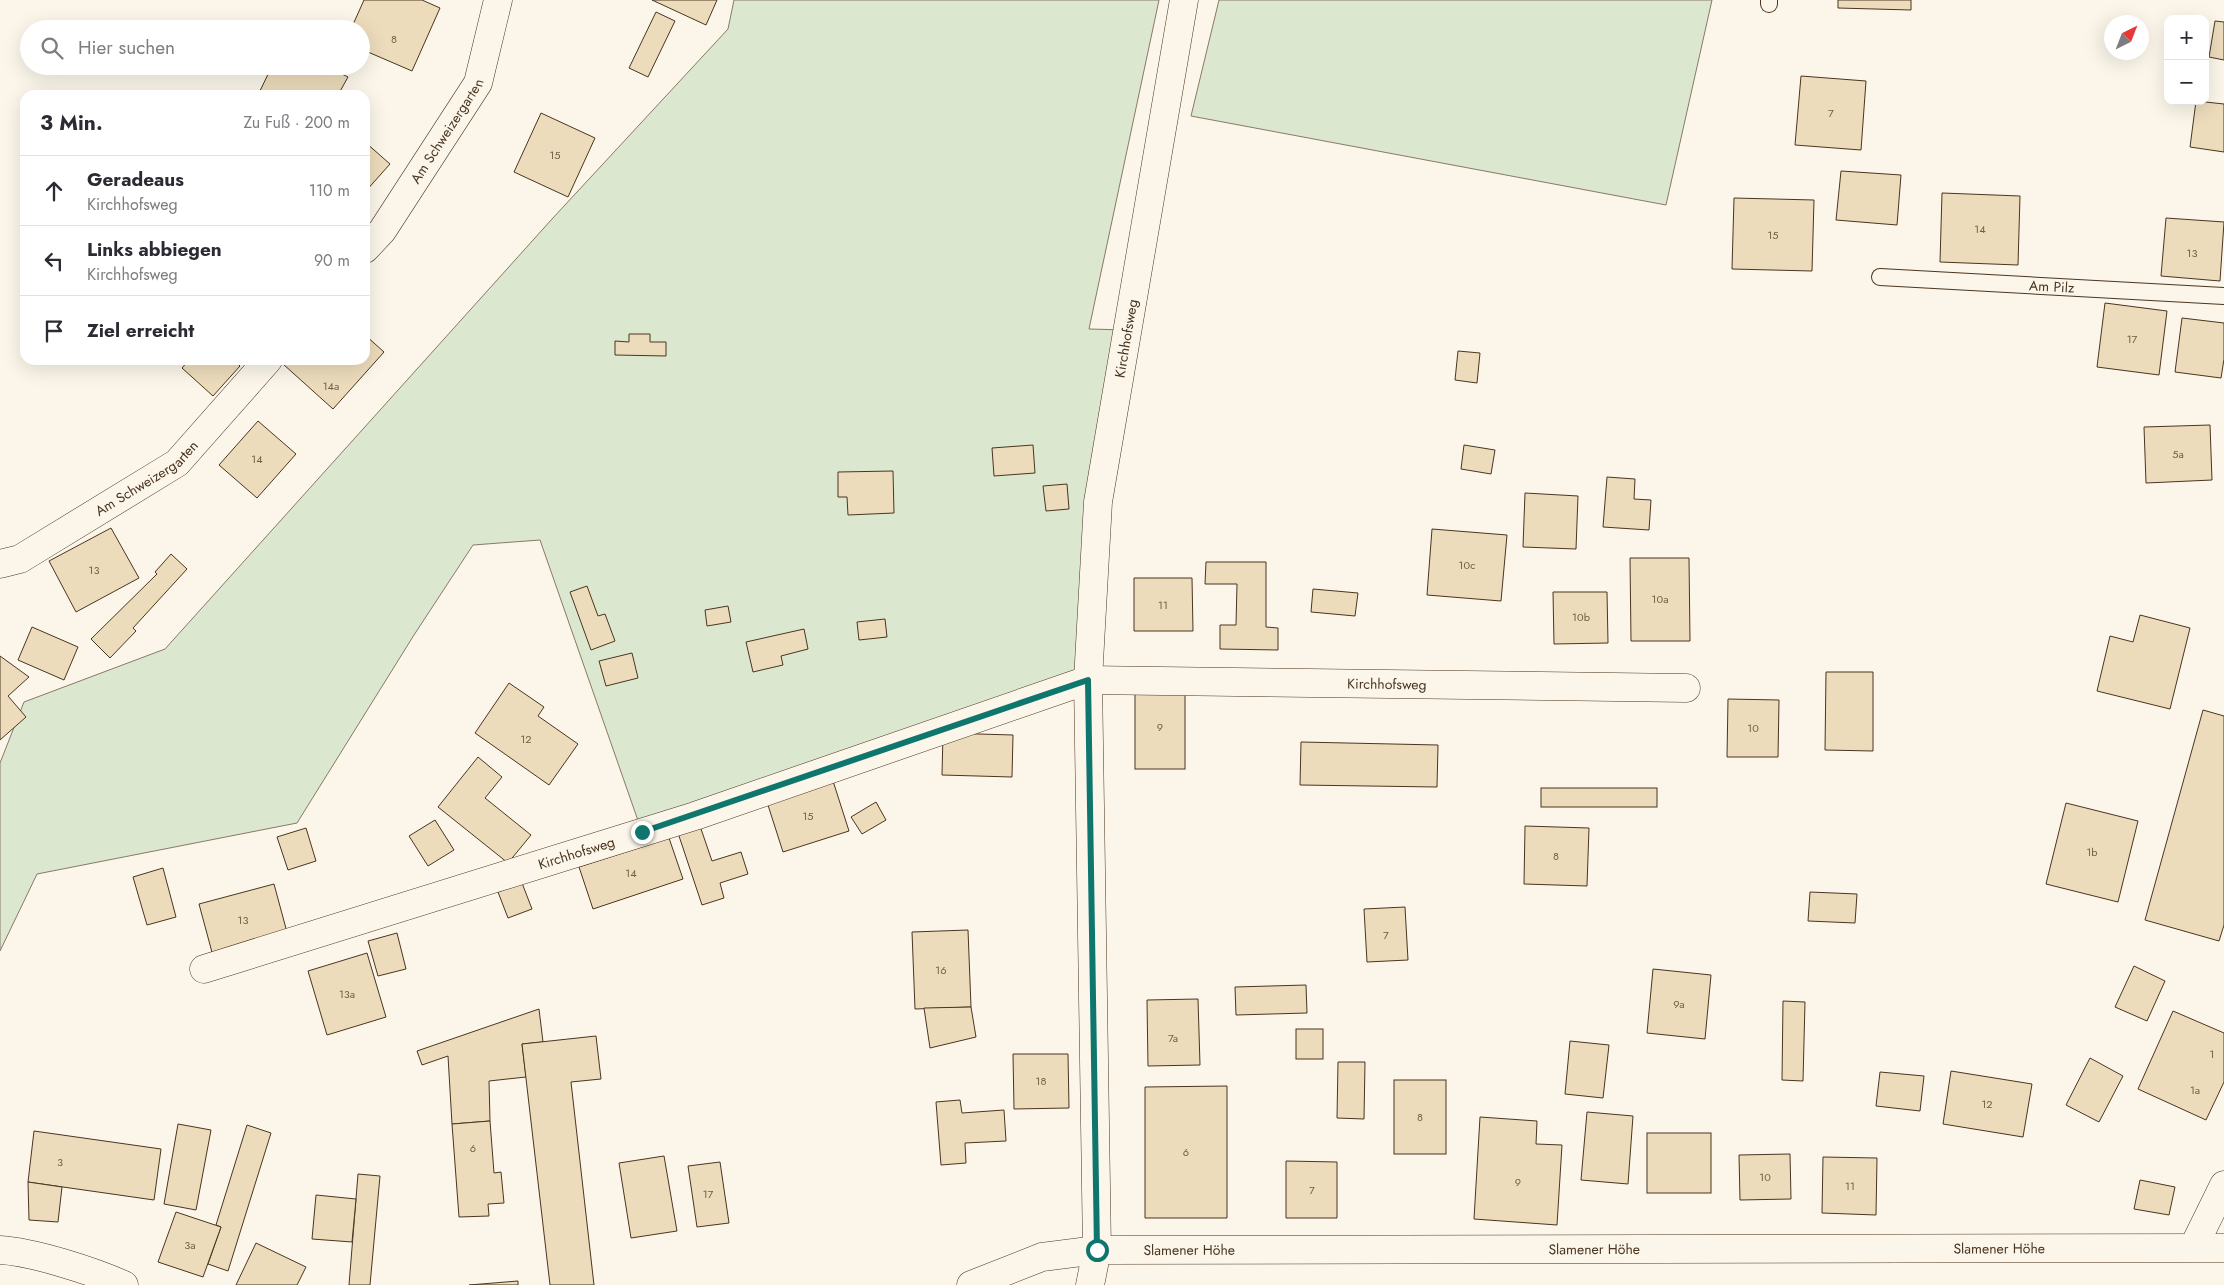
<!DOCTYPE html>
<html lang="de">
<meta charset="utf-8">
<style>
:root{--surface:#fff;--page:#f7f7f7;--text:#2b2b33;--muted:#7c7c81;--line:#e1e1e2}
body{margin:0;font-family:Jost,sans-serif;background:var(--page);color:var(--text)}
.controls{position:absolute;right:15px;top:15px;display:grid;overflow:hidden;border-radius:10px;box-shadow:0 5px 20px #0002}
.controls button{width:45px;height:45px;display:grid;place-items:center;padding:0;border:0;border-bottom:1px solid var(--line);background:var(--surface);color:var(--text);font:25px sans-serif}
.compass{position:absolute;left:2104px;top:15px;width:45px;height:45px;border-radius:50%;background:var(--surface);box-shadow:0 5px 20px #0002;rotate:42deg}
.stop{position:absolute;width:15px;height:15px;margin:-11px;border:4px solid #0f766e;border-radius:50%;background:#fff}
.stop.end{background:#0f766e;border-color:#fff;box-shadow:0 1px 5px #0008}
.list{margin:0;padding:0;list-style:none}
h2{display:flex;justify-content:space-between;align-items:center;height:65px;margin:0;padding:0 20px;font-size:21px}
h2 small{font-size:16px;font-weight:400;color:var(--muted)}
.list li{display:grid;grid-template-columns:32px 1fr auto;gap:15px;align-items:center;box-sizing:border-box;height:70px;padding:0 20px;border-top:1px solid var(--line)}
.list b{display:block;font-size:19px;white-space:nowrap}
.list p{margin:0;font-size:16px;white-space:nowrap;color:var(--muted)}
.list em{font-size:16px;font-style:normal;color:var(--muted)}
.icon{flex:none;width:28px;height:28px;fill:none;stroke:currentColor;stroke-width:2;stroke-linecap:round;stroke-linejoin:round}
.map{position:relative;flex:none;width:2224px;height:1285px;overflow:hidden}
.search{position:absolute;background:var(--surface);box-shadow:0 5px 20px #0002;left:20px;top:20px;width:350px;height:55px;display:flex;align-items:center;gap:12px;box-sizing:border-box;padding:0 18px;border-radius:28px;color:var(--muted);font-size:19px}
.panel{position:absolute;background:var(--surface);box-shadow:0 5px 20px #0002;left:20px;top:90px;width:350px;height:275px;border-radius:15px}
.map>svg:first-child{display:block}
.green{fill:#dce7d0;stroke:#887966}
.building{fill:#ecdcbc;stroke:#4a3520}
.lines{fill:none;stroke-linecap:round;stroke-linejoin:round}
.lane-casing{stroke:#4a3520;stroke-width:18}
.street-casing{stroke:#4a3520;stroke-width:29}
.lane{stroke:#fbf6e9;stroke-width:16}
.street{stroke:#fbf6e9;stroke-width:28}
.route{stroke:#0f766e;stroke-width:6}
.labels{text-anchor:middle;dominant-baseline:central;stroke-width:4;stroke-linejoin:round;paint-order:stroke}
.number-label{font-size:11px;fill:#725f47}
.street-label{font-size:14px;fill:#4a3520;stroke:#fbf6e9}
</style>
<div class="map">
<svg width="2224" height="1285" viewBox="0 0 2224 1285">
<rect width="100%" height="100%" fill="#fbf6e9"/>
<g class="green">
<polygon points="734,0 1159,0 1089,329 1127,330 1088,680 642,832 540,540 473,545 414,635 297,823 37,874 0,951 0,763 24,702 165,649 552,219 728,29"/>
<polygon points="1219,0 1712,0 1666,205 1191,116"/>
</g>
<g class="building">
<polygon points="364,0 422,0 440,8 412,71 361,49 361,29 351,29"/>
<polygon points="652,0 717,0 706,25"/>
<polygon points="1838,0 1911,0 1911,10 1838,8"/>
<polygon points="656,12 675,21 648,77 629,68"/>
<polygon points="2215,21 2224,22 2224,60 2209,57"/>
<polygon points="272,66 326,66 348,77 338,95 258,95"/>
<polygon points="1801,76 1866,81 1861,150 1795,145"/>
<polygon points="2196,101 2224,104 2224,152 2190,147"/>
<polygon points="541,113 595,138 568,197 514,172"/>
<polygon points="365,142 390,164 365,192"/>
<polygon points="1841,171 1901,175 1897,225 1836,220"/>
<polygon points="1942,193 2020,196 2018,265 1940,262"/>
<polygon points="1734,198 1814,200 1812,271 1732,269"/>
<polygon points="2166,218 2224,222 2220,281 2161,276"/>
<polygon points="2105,303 2167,311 2159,375 2097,367"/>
<polygon points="2182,318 2224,323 2224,359 2221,378 2175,372"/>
<polygon points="629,334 650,334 650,342 666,342 666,356 615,355 615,341 629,342"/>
<polygon points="365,335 384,352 333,409 283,364 286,360 365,360"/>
<polygon points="1458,351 1480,353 1477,383 1455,380"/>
<polygon points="189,360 233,360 240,366 213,396 182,368"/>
<polygon points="258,421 296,454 257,498 219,465"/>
<polygon points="2210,425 2212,480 2146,483 2144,427"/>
<polygon points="1033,445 1035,473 994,476 992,448"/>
<polygon points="1464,445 1495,450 1491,474 1461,469"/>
<polygon points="893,471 894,513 848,515 847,497 838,497 838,472"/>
<polygon points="1607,477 1635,479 1634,499 1651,500 1649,530 1603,527"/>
<polygon points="1067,484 1069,509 1046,511 1043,486"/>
<polygon points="1525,493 1578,496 1576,549 1523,547"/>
<polygon points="111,528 139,578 76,612 49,561"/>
<polygon points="1432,529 1507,535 1501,601 1427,595"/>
<polygon points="171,554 187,569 133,628 136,631 110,658 91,639 157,574 155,572"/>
<polygon points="1630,558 1689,558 1690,641 1631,641"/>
<polygon points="1206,562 1266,562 1266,627 1278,628 1278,650 1220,649 1220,625 1236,625 1237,584 1205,584"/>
<polygon points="1134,578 1192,578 1193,631 1134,631"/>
<polygon points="587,586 598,616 605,614 615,641 591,650 570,592"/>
<polygon points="1313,589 1358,593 1355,616 1311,612"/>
<polygon points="1553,592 1607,592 1608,643 1554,644"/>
<polygon points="728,606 731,622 707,626 705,610"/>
<polygon points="2140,615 2190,628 2170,709 2097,691 2110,636 2133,642"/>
<polygon points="885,619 887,637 859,640 857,622"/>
<polygon points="32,627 78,647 64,680 18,660"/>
<polygon points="804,629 808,649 781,656 783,665 753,672 746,642"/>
<polygon points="632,653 638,678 606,686 599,661"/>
<polygon points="0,656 29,677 8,696 26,717 0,740"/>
<polygon points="1826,672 1873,672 1873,751 1825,750"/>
<polygon points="509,683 544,707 538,716 578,744 549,785 475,733"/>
<rect x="1135" y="684" width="50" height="85"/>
<polygon points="1728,699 1779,700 1778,757 1727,757"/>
<polygon points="2203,710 2224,716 2224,925 2219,941 2145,920"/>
<polygon points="943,733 1013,735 1012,777 942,775"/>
<polygon points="1301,742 1438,745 1437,787 1300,785"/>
<polygon points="478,757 502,777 485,798 531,835 508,863 438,807"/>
<polygon points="833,781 849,831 783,852 767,802"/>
<rect x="1541" y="788" width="116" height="19"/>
<polygon points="876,802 886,820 862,834 851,817"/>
<polygon points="2066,803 2138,821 2118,902 2046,884"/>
<polygon points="435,820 454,850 428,866 409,836"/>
<polygon points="699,823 712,861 741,852 748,874 720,883 724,898 702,905 677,830"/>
<polygon points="1525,826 1589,828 1587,886 1524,884"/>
<polygon points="306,828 316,861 288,870 277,837"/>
<polygon points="669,838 683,879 593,909 579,867"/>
<polygon points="163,868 176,917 147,925 133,877"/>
<polygon points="522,883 532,909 508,918 498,892"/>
<polygon points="274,884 288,936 213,956 199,904"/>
<polygon points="1810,892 1857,894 1855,923 1808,921"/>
<polygon points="1405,907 1408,960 1367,962 1364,909"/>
<polygon points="968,930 971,1007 915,1009 912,932"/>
<polygon points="397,933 406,969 378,976 368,941"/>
<polygon points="367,953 386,1017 327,1035 308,971"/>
<polygon points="2134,966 2165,981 2147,1021 2115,1007"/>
<polygon points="1653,969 1711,975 1705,1039 1647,1033"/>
<polygon points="1306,985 1307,1013 1236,1015 1235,987"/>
<polygon points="1198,999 1200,1065 1148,1066 1147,1000"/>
<polygon points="1783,1001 1805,1002 1803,1081 1782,1080"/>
<polygon points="971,1007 976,1037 930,1048 924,1008"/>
<polygon points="539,1009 543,1042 522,1044 526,1077 489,1081 490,1121 452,1124 448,1056 422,1065 417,1051"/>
<polygon points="2173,1011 2224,1033 2224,1082 2206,1120 2138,1089"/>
<rect x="1296" y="1029" width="27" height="30"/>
<polygon points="596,1036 601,1079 571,1082 594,1285 550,1285 522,1044"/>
<polygon points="1570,1041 1609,1045 1603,1098 1565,1094"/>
<polygon points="1013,1054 1068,1054 1069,1108 1014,1109"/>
<polygon points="2090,1058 2123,1076 2099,1122 2066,1105"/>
<polygon points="1338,1062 1365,1062 1364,1119 1337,1118"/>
<polygon points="1951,1071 2032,1084 2023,1137 1943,1124"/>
<polygon points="1880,1072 1924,1076 1920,1111 1876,1106"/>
<rect x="1394" y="1080" width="52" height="74"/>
<polygon points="1227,1086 1227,1218 1145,1218 1145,1087"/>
<polygon points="960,1100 962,1113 1004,1110 1006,1141 965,1143 966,1163 941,1165 936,1102"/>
<polygon points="1587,1112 1633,1116 1628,1184 1581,1180"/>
<polygon points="1480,1117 1537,1121 1536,1144 1562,1145 1557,1225 1474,1219"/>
<polygon points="490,1121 494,1173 501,1172 504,1203 488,1204 489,1216 459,1217 452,1124"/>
<polygon points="178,1124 211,1130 196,1210 164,1204"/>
<polygon points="247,1125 271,1133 228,1271 208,1264 221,1227 216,1225"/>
<polygon points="34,1131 161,1149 154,1200 28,1182"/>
<rect x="1647" y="1133" width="64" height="60"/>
<polygon points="1790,1154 1791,1199 1740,1200 1739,1155"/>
<polygon points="664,1156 677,1231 631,1238 619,1163"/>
<polygon points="1823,1157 1877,1158 1876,1215 1822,1213"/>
<polygon points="1286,1161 1337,1162 1337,1218 1286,1218"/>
<polygon points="720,1162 729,1223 697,1227 688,1166"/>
<polygon points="358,1174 380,1176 370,1285 349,1285"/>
<polygon points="2140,1180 2175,1187 2169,1215 2134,1209"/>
<polygon points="28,1182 62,1187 58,1222 29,1220"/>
<polygon points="316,1195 356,1199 352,1242 312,1239"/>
<polygon points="176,1212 221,1227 203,1277 158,1262"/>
<polygon points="256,1243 306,1267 297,1285 236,1285"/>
<polygon points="518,1281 518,1285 469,1285"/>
</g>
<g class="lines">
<defs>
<g id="lane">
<polyline points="1769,4 1769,0"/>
<path id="s1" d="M1880,277L2224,296"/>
</g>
<g id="street">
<path id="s2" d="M365,249L382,231L478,83L498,0"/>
<path id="s3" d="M0,564L20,559L177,463L268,360"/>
<path id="s4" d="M204,969L695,816L1088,680L1686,688"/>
<polyline points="2194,1246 2224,1185"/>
<path d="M0,1250C34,1252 92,1271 124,1285"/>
<path id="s5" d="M971,1285L1042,1257L1097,1250L2224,1248"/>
<path id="s6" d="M1090,1285L1097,1250L1088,680L1098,502L1184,0"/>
</g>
</defs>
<use href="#lane" class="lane-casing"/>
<use href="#street" class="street-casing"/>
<use href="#lane" class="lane"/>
<use href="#street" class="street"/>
</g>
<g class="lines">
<polyline class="route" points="642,832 1088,680 1097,1250"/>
</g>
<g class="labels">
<g class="number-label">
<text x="394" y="39">8</text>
<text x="1831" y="113">7</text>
<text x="555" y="155">15</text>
<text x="1980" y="229">14</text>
<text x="1773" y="235">15</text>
<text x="2192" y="253">13</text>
<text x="2132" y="339">17</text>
<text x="331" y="386">14a</text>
<text x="2178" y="454">5a</text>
<text x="257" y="459">14</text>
<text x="1467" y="565">10c</text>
<text x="94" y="570">13</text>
<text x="1660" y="599">10a</text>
<text x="1163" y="605">11</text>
<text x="1581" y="617">10b</text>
<text x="1160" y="727">9</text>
<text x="1753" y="728">10</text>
<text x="526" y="739">12</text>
<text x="808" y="816">15</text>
<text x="2092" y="852">1b</text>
<text x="1556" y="856">8</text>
<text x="631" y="873">14</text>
<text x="243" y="920">13</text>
<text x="1386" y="935">7</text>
<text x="941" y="970">16</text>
<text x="347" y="994">13a</text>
<text x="1679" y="1004">9a</text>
<text x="1173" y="1038">7a</text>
<text x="2212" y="1054">1</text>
<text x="1041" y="1081">18</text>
<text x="2195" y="1090">1a</text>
<text x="1987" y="1104">12</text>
<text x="1420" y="1117">8</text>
<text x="473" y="1148">6</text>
<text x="1186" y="1152">6</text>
<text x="60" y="1162">3</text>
<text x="1765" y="1177">10</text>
<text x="1518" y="1182">9</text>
<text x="1850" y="1186">11</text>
<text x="1312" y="1190">7</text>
<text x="708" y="1194">17</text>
<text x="190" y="1245">3a</text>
</g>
<g class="street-label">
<text stroke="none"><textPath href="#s2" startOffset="144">Am Schweizergarten</textPath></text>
<text stroke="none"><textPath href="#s1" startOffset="172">Am Pilz</textPath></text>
<text stroke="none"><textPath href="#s6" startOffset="950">Kirchhofsweg</textPath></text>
<text stroke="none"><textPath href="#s3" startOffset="171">Am Schweizergarten</textPath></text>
<text stroke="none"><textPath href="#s4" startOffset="1229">Kirchhofsweg</textPath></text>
<text stroke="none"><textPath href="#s4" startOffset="390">Kirchhofsweg</textPath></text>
<text stroke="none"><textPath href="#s5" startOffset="1034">Slamener Höhe</textPath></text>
<text stroke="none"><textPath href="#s5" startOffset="629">Slamener Höhe</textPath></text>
<text stroke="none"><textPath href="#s5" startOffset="224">Slamener Höhe</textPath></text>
</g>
</g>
</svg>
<div class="controls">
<button>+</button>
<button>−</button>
</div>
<svg class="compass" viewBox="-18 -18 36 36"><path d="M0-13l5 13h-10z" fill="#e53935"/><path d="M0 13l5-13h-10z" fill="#7c7c81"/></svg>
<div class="stop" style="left:1097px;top:1250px"></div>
<div class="stop end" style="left:642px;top:832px"></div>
<div class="search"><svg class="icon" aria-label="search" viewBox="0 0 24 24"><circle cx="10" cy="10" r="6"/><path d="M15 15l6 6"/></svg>Hier suchen</div>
<section class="panel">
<h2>3 Min.<small>Zu Fuß · 200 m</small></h2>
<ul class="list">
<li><svg class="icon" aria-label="ahead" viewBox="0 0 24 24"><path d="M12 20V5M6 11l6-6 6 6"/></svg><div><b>Geradeaus</b><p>Kirchhofsweg</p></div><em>110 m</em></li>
<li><svg class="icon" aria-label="left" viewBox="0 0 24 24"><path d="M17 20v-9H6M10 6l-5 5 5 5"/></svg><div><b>Links abbiegen</b><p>Kirchhofsweg</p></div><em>90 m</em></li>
<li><svg class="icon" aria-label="arrive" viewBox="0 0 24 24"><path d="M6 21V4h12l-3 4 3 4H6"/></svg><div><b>Ziel erreicht</b></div></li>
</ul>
</section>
</div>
